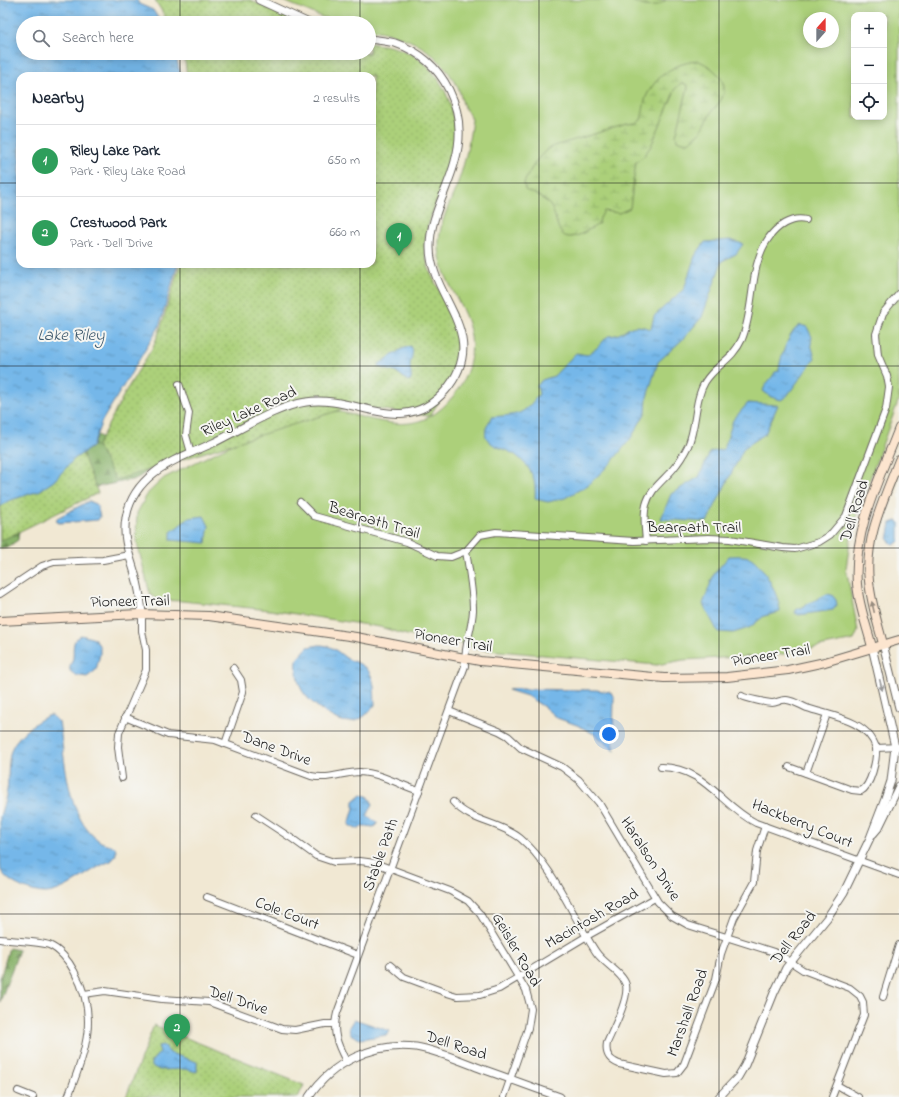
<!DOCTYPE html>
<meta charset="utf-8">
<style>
:root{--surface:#fff;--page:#f2f2f3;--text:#1f2937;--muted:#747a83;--line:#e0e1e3;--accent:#111827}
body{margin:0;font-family:"Indie Flower",sans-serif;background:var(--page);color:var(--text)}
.controls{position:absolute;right:12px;top:12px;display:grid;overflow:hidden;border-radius:8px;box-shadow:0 2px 10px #0003}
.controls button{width:36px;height:36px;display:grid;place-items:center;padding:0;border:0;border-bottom:1px solid var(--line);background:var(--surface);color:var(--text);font:20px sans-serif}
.compass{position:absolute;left:803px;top:12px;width:36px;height:36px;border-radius:50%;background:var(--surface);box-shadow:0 2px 10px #0003;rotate:21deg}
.you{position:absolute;left:609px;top:734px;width:14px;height:14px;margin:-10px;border:3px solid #fff;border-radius:50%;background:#1a73e8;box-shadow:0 0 0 6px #1a73e833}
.badge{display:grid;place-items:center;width:26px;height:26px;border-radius:50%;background:var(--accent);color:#fff;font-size:13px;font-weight:700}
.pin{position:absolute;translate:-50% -33px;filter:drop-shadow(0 1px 2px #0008)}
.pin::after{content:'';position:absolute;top:21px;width:14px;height:12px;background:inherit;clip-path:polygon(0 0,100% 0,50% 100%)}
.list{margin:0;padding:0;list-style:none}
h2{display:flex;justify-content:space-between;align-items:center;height:52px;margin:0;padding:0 16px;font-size:17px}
h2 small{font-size:13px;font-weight:400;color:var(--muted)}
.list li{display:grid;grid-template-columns:26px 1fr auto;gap:12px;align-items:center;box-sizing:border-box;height:72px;padding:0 16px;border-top:1px solid var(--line)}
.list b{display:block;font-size:15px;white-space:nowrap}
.list p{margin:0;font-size:13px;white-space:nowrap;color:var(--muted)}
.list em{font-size:13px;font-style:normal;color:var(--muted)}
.icon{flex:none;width:22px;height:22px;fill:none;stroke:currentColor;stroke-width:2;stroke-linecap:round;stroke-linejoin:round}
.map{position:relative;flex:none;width:899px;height:1097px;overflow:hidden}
.search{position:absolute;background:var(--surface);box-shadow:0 2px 10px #0003;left:16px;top:16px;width:360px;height:44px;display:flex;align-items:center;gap:10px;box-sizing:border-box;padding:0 14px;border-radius:22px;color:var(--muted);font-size:15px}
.panel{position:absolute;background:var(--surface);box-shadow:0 2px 10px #0003;left:16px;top:72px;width:360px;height:196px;border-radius:12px}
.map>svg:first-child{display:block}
.green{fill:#acd07a;stroke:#64764b;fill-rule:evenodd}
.forest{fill:url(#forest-firs);stroke:#526743}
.wetland{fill:url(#wetland-marsh);stroke:#64764b}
.park{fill:url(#park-dots);stroke:#64764b}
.water{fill:url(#water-ripples);stroke:#486a82}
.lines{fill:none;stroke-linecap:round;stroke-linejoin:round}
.minor-casing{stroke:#67635c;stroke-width:8}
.tertiary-casing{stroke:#67635c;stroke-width:9}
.secondary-casing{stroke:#67635c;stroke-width:10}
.minor{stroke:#fff;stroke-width:6}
.tertiary{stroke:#fff;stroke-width:7}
.secondary{stroke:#fce5cf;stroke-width:8}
.oneway{fill:#978b7e}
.oneway2{fill:#999}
.grid{fill:none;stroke:#1c1c1c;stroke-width:1;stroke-opacity:0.55}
.labels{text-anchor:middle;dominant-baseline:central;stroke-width:4;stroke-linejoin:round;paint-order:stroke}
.street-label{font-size:16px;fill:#1c1c1c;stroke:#f6f6f2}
.water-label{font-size:17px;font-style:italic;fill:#3f5a6e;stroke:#f6f6f2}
</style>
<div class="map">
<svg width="899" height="1097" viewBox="0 0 899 1097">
<defs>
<pattern id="forest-firs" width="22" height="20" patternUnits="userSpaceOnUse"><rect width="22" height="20" fill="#89b26a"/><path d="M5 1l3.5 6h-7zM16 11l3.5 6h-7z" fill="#6f9056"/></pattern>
<pattern id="wetland-marsh" width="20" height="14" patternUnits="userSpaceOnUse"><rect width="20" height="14" fill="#acd07a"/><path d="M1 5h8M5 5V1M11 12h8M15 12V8" fill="none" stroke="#93b269"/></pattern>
<pattern id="park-dots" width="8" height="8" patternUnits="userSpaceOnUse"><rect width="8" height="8" fill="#acd07a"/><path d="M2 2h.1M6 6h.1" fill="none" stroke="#93b269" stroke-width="1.8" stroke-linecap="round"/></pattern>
<pattern id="water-ripples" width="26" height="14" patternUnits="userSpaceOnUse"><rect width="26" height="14" fill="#74b7e9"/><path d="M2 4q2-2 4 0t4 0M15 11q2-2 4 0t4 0" fill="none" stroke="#5e94bc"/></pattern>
</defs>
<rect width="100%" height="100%" fill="#f6f6f2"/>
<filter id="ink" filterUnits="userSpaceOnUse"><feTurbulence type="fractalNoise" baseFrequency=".025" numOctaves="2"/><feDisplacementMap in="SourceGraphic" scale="8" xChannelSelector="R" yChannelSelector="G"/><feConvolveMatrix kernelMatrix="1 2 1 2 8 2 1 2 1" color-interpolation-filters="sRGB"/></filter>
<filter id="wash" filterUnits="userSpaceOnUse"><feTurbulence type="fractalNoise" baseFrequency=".012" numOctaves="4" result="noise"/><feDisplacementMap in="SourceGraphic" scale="16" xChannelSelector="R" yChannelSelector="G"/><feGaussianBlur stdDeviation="0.9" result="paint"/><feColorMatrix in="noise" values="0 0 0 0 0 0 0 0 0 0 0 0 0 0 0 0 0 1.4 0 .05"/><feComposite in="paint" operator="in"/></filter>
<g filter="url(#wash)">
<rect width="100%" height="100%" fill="#f1e8d3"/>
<path class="green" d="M281,0H899V399L856,517L850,542L846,568L858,631L854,640L778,655L683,660L657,665L476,649C468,645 461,641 453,644L407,635L380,627L270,610L182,601L158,600L150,594L136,539L137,513L148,493L164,478C193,464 222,449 251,435C264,429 277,421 290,416C298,413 326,409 335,411C376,418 414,440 449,401C459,390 467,376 470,361C480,315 442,290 439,249C437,222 455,196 462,170C467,154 470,136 472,119C469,114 465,109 463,104C461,98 460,91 457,86C436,48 410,37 369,29V23H344L322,17ZM854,15H884V117H854ZM809,18H833V42H809Z"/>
<g class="forest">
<polygon points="97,435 155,466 136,479 86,489 19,531 18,540 8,547 0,548 0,507 92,447"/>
<polygon points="9,948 19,950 0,1002 0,979"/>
</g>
<g class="wetland">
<path d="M630,0H666C653,10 644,7 630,0Z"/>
<path d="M699,61C713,67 730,81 722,98C719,105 712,109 709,116C703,129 700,136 686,143L677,140L676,136L688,87L686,84L681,83L676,88L651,146L643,157L636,162L630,208L619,213L604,211L600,218L599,224C591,228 579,237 571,237C555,238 558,214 549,204C542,197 534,194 525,190L524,183C530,170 538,155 551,147L627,124L636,123L641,120C644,111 643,101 648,93C659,73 678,62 699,61Z"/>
</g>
<g class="park">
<polygon points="155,0 250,0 298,23 169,23"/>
<path d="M369,43C382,45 395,46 407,52C447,71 462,121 452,162C445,190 424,218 425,249C426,269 436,284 446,302C449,306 454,312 455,317C457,324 460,364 458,369C451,385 439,400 430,416L353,406L116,480L97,446L127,389L153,347L160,330L180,264H372V76H187L185,61L182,53H369Z"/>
<polygon points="82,453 98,493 0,541 0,495"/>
<polygon points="154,1025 304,1085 298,1097 126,1097"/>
</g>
<g class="water">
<polygon points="0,0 137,0 139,4 153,10 161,23 23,23 23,53 175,53 181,76 20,76 20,264 178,264 159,327 102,421 92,447 74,459 54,481 39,491 8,501 0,507"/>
<path d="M730,240L743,244L736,254L722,261L702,317L683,339L658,362L647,397L646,412L631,438L611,463L588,485L565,498L548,502L535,499C536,480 533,470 518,457C506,446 471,447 492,417C518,414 522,417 539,394L537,386L542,380L554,376L576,353L587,355L597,348L608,336C631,335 624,320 651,329L654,316L684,289L695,256L705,242Z"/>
<path d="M801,325L807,327L812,337L811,344L815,358L787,396L781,400L771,397L763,391C765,383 772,379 775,372L779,371C779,361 789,329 801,325Z"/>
<path d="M411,346C415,353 410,359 410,366C410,371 412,375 411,380L408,381L398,373L379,367V364L402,349Z"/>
<polygon points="748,403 778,405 765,434 744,448 707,522 661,519 671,494 699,477 710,452 724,449 733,420"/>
<polygon points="89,501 97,505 100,517 98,520 59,523 56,521 57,518"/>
<polygon points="204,516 209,526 206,543 171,540 171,532 189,518"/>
<polygon points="897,521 899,522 899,541 894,545 888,540 891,523"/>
<path d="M729,556C735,556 746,555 751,558C764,566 780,597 780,612L764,616L749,628L733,633L718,632L703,604L714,574Z"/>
<polygon points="827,594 832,595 836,600 837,605 833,610 799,615 795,613 796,610"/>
<path d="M81,635L95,639L100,647V654L96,670L87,677L75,675L70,671C69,666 72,663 73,658C74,649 71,640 81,635Z"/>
<path d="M319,645C331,645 337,651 346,658C351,661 358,662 363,666C376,675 374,691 375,705C356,730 339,724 318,707C311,702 303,694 300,686C297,677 296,668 297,659L308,647Z"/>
<polygon points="514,689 596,690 610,692 614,696 613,742 615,751 596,735 577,725 557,718 544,707 527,696 508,690"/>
<path d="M51,715L59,722C65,756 66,821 101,842C105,844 111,845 115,847C117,853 116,857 111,861C91,868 66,892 46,893C32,893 9,884 1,871C0,867 0,823 0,817C2,808 6,799 7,790C9,777 7,761 12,748C17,736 39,718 51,715Z"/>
<polygon points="362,794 368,796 373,804 367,816 378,823 374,827 365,826 356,829 349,825 354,808 354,801"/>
<polygon points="354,1019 390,1031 387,1035 360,1039 350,1034 349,1027"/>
<polygon points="163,1045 170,1053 197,1062 197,1072 184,1069 160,1070 151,1066 151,1062 160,1052 158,1046"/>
</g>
</g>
<g filter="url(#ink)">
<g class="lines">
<defs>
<g id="minor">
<polyline points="179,384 189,413 186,435 191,453"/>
<polyline points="300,502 314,516 407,542 437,556 451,557 466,551"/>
<path d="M646,541C645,530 643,516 646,505C650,489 663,481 673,469C679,462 684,454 688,446C697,425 694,400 705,382C715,365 732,361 742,339C755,308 749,266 768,239C776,227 791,216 806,220"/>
<polyline points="0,594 42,566 54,562 103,560 129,555"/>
<path d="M742,696C745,698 767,703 772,703C777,703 781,699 787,700C794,701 800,705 807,708C831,716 868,720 876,748L899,747"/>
<polyline points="449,711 499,731 508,736 521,748 562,767 579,780 599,803 658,902 672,916 688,925 777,953 803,970 850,988 860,996 863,1002 864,1015 832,1097"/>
<path d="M125,717L168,735L215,740L311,776C329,780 343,772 360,772C380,773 400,785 419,791"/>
<polyline points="225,744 243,692 241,680 233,668"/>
<path d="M661,767C706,768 720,805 756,823L899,875"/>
<path d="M789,767L852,790L861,791C871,786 877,759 876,748"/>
<polyline points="806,773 827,714"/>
<polyline points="122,778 118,747 119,733 146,670 146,650 142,631 142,614"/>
<path d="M453,802C470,822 500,822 520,838C553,865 572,916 596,952C603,963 623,973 626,985C629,999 613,1029 607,1043C605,1054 609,1060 619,1064L666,1074L677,1073L684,1064L716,979L721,954L734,918L754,882L757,851L765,826"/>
<polyline points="256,815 294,840 316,856 334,862 360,861 375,863 450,891 468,901 480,914 526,990 531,1009 528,1028 504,1097"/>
<polyline points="207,897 358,955"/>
<path d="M0,939C13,941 38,941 49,945C59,949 69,961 74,971C100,1017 85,1052 68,1097"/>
<polyline points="390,965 404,977 447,993 457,996 480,995 499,989 587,936 655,898"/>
<polyline points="84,994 105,991 162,999 209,1002 282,1029 295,1030 325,1024 335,1024"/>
<polyline points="883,997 899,945"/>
<path d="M346,1061C337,1044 332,1032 337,1013L465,666C464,644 472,631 473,610C473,591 469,570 466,551L480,535L496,532L634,541L709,538L730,539L783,548L795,549L819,542L830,535L846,516L886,409L889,387L887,376L878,355L876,334L883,313L899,294"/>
<polyline points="837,1085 858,1097"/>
<polyline points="18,1091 33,1097"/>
</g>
<g id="tertiary">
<polyline points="259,0 309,23"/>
<path d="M142,614C141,601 139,587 135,574C130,556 122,538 126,518C129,500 140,484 154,473C170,460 194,452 213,443C240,430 277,406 306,402C355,394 403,439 445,391C493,335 429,298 430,246C430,217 448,189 455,161C469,112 445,60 395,43C387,41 378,40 369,39"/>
<polyline points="883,644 899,708"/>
<polyline points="873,834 879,827 899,786"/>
<path d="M309,1097C332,1062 374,1042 416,1047C439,1051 461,1061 482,1069C508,1078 534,1088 560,1097"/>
<polyline points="719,1097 738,1077 745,1065 774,993 786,968 827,918 844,892 870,838 885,799 891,781 895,747 872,647"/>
</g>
<g id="secondary">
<polyline points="0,621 139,614 209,616 356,637 480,661 664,678 727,677 788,670 825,662 899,640"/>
<path d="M883,644C878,624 871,603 869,581C864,539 884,499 899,460"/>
<path d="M872,647C867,627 859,606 857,584C853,529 880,478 899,428"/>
</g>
</defs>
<use href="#minor" class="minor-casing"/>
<use href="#tertiary" class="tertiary-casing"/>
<use href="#secondary" class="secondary-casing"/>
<use href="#minor" class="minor"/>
<use href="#tertiary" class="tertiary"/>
<use href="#secondary" class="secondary"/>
</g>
<defs><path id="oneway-solid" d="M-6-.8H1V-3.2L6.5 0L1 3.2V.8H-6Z"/></defs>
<use class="oneway" href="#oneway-solid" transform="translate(873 607) rotate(-103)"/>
<use class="oneway2" href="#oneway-solid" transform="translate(881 685) rotate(76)"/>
</g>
<path class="grid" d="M180,0V23M360,0V23M539,0V1097M719,0V1097M180,53V76M360,53V76M0,183H20M372,183H899M180,264V1097M360,264V1097M0,366H899M0,548H899M0,731H899M0,914H899"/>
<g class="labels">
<g class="street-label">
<text transform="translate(249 412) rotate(-24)">Riley Lake Road</text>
<text transform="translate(855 511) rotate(-73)">Dell Road</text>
<text transform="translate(374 521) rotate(17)">Bearpath Trail</text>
<text x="694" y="528">Bearpath Trail</text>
<text transform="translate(130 602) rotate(-1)">Pioneer Trail</text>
<text transform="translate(453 641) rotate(10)">Pioneer Trail</text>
<text transform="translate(771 656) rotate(-9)">Pioneer Trail</text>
<text transform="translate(276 749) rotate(20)">Dane Drive</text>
<text transform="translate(802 824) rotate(22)">Hackberry Court</text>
<text transform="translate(381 855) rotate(-70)">Stable Path</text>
<text transform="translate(650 859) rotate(57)">Haralson Drive</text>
<text transform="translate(287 914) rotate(21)">Cole Court</text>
<text transform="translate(592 919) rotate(-30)">Macintosh Road</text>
<text transform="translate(794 938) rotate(-52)">Dell Road</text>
<text transform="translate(516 950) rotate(60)">Geisler Road</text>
<text transform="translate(238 1001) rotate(18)">Dell Drive</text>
<text transform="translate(688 1013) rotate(-70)">Marshall Road</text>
<text transform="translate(456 1046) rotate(18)">Dell Road</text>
</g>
<g class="water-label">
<text x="71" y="335">Lake Riley</text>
</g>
</g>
</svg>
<div class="controls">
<button>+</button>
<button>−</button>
<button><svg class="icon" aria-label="locate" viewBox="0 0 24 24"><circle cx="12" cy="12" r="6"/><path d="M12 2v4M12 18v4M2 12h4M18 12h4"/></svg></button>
</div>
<svg class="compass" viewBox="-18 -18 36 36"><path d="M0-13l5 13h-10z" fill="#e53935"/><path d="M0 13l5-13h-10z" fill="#747a83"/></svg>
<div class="you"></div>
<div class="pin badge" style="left:399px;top:256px;background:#2e9e5b">1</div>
<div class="pin badge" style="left:177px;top:1047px;background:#2e9e5b">2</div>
<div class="search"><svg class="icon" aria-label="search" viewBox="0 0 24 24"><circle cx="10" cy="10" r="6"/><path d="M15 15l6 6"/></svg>Search here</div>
<section class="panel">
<h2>Nearby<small>2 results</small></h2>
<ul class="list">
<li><span class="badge" style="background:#2e9e5b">1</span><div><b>Riley Lake Park</b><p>Park · Riley Lake Road</p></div><em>650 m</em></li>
<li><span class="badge" style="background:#2e9e5b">2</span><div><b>Crestwood Park</b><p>Park · Dell Drive</p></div><em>660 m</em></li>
</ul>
</section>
</div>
